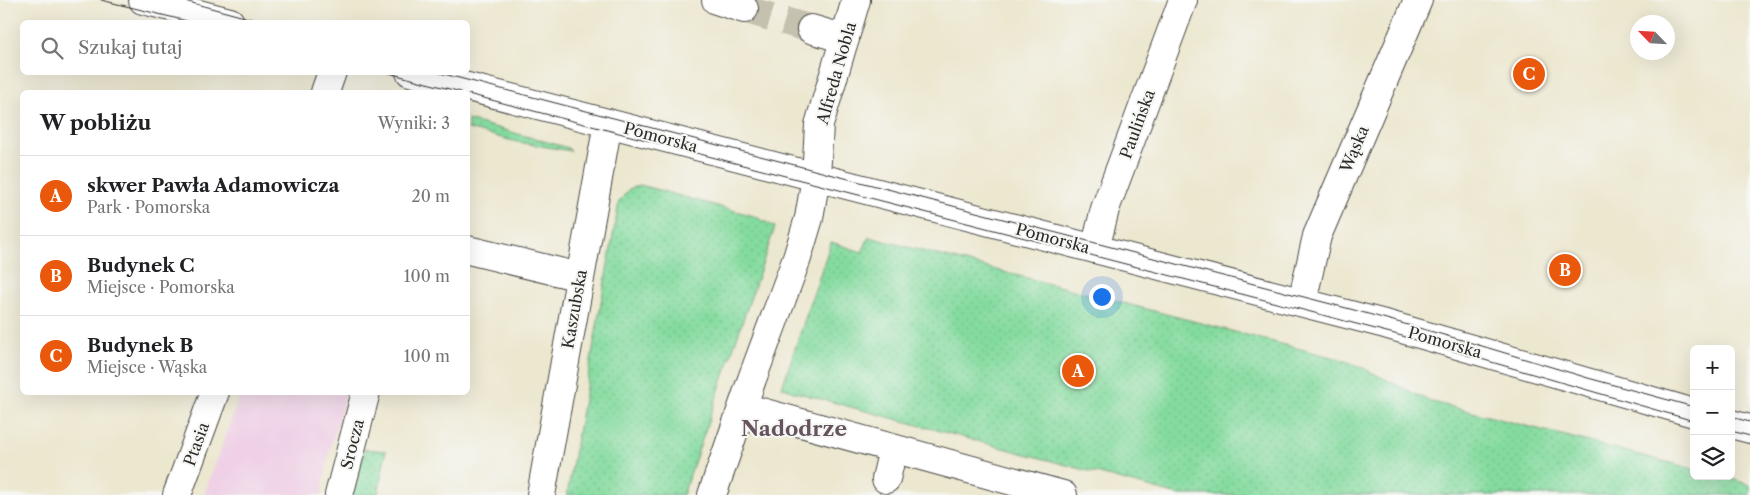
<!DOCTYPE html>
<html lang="pl">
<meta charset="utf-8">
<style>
:root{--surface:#fff;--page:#f6f6f6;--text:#202124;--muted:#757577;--line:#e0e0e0;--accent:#ea580c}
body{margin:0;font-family:"Libre Caslon Text",serif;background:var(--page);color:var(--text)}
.controls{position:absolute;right:15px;bottom:15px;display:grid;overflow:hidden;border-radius:8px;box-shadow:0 5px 20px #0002}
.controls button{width:45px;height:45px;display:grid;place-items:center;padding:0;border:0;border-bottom:1px solid var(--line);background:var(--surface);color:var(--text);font:25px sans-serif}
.compass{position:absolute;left:1630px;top:15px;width:45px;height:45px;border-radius:50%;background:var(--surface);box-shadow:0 5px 20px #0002;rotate:295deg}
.you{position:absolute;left:1101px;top:296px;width:18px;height:18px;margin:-12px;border:4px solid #fff;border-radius:50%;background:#1a73e8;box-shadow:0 0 0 8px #1a73e833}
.badge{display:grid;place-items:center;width:32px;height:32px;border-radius:50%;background:var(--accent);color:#fff;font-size:16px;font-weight:700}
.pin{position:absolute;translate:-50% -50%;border:2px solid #fff;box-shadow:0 1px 5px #0006}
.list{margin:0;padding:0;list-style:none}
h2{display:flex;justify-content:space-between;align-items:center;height:65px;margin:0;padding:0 20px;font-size:21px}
h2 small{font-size:16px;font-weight:400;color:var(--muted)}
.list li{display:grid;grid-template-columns:32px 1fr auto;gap:15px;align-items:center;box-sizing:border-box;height:80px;padding:0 20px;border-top:1px solid var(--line)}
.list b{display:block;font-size:19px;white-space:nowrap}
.list p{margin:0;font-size:16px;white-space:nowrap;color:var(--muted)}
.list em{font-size:16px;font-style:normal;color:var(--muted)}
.icon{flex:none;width:28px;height:28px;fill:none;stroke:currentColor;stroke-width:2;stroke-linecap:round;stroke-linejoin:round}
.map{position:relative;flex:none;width:1750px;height:495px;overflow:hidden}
.search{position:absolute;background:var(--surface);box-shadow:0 5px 20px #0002;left:20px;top:20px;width:450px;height:55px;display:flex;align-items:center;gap:12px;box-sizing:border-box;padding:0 18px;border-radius:8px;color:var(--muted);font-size:19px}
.panel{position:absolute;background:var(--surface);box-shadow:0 5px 20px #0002;left:20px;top:90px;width:450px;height:305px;border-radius:8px}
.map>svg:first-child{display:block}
.built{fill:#efd0e6}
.grass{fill:url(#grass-dots);stroke:#588365}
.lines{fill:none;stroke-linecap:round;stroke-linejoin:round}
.minor-tunnel{stroke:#c5c1ae;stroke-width:28;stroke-dasharray:28 14;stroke-linecap:butt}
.minor-casing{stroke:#484744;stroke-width:30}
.minor{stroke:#fff;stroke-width:28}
.tram{stroke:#2b2b2b;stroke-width:1}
.labels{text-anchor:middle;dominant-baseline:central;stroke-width:4;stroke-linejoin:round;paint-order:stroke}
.street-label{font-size:16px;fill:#2b2b2b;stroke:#f6f6f2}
.district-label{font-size:21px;font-weight:bold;fill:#655360;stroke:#f6f6f2}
</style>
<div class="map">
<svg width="1750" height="495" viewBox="0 0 1750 495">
<defs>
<pattern id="grass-dots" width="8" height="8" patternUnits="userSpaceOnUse" patternTransform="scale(1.25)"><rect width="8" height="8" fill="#84db9f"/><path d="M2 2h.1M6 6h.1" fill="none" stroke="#72bc89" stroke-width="1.8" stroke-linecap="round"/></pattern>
</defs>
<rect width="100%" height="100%" fill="#f6f6f2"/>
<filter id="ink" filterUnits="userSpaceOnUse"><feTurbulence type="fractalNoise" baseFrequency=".02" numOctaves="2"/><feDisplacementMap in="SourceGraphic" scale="10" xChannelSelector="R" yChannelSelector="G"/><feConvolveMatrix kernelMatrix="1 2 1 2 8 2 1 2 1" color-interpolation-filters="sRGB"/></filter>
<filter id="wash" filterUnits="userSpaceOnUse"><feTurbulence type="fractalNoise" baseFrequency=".0096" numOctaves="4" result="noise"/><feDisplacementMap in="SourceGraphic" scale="20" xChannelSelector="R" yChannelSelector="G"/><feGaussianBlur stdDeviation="1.12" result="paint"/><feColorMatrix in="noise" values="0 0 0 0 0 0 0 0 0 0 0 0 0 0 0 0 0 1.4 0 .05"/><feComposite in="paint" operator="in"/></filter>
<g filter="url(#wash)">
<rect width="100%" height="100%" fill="#ece7cf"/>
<polygon class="built" points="241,393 346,393 330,449 321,495 204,495"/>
<g class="grass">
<polygon points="468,120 558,145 568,148 571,151 517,142 468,129"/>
<polygon points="640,185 754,216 775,227 683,495 567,495 619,202 629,189"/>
<polygon points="869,237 1343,360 1359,366 1429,401 1694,469 1694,476 1723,476 1750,485 1750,495 1178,495 791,391 782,387 831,242 862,252"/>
<polygon points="365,449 386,451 378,495 352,495"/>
</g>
</g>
<g filter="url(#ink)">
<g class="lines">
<polyline class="minor-tunnel" points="744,9 811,29"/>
<defs>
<g id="minor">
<polyline points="143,0 230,22"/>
<polyline points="716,0 744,9"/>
<polyline points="811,29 845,39"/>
<polyline points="410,72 1385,324 1694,413"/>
<polyline points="325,92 332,72"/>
<polyline points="1095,249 1105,209 1183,0"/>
<polyline points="468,250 580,277"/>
<polyline points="1302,302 1317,236 1418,0"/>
<polyline points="743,407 1063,495"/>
<polyline points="1731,424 1750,429"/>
<polyline points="886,479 893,449"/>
<polyline points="177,495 215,392"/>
<polyline points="339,495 366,392"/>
<polyline points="541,495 608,123"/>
<polyline points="712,495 752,379 797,258 809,218 816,177 819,125 856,0"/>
</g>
</defs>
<use href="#minor" class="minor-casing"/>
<use href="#minor" class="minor"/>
<g class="tram">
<polyline points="101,0 191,22"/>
<polyline points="181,0 263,22"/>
<polyline points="385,72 461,92"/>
<polyline points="436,72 1354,310 1462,340 1588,378 1694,407"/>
<polyline points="468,94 1311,312 1402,336 1694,421"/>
<polyline points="1731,417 1750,422"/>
<polyline points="1731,431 1750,436"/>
</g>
</g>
</g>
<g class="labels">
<g class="street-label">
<text transform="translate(836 73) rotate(-74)">Alfreda Nobla</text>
<text transform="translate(1137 124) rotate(-70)">Paulińska</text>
<text transform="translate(661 137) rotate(15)">Pomorska</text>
<text transform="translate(1354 149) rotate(-67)">Wąska</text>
<text transform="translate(1053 238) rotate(15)">Pomorska</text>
<text transform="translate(574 309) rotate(-80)">Kaszubska</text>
<text transform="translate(1445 342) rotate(16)">Pomorska</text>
<text transform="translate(196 444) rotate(-70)">Ptasia</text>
<text transform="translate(352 444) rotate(-76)">Srocza</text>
</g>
<g class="district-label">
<text x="794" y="428">Nadodrze</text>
</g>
</g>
</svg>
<div class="controls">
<button>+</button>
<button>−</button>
<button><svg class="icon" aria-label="layers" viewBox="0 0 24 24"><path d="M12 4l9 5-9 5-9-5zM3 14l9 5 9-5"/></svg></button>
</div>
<svg class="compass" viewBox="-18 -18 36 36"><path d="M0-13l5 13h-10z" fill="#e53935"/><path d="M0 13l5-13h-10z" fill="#757577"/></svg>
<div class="you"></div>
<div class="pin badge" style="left:1078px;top:371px">A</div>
<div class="pin badge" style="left:1565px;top:270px">B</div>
<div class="pin badge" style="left:1529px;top:74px">C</div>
<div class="search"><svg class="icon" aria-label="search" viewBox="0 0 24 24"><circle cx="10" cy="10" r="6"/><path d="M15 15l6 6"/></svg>Szukaj tutaj</div>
<section class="panel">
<h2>W pobliżu<small>Wyniki: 3</small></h2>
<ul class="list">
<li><span class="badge">A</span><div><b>skwer Pawła Adamowicza</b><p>Park · Pomorska</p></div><em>20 m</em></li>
<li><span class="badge">B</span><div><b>Budynek C</b><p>Miejsce · Pomorska</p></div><em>100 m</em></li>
<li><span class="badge">C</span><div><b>Budynek B</b><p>Miejsce · Wąska</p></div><em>100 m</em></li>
</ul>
</section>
</div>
